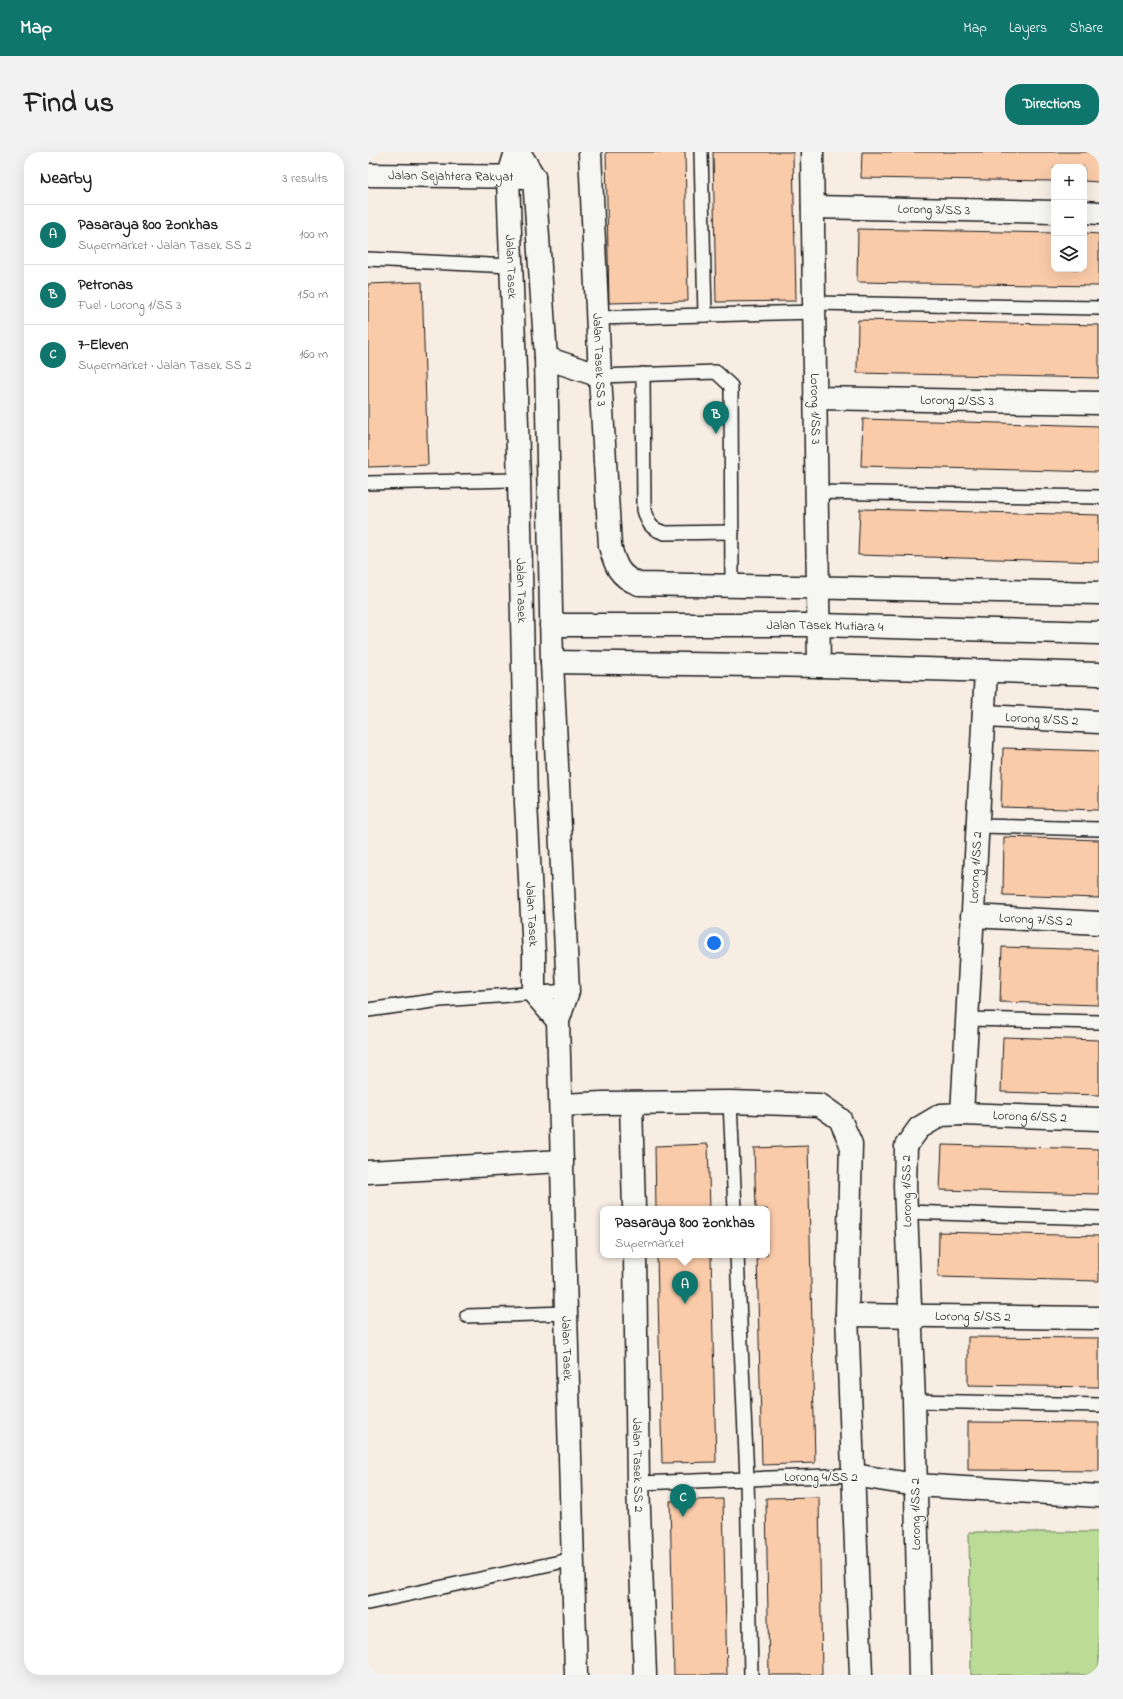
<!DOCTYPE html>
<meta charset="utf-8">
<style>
:root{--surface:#fff;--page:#f2f2f2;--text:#222;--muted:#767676;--line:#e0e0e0;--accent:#0f766e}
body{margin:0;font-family:"Indie Flower",sans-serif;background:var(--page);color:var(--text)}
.controls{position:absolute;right:12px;top:12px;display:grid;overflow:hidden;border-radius:8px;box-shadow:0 4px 16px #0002}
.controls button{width:36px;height:36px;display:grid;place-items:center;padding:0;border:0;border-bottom:1px solid var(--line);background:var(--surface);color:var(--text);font:20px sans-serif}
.you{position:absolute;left:346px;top:791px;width:14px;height:14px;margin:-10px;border:3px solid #fff;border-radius:50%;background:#1a73e8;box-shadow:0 0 0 6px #1a73e833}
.badge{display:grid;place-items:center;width:26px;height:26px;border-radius:50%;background:var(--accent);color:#fff;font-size:13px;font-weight:700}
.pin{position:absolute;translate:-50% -33px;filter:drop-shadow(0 1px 2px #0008)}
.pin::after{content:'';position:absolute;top:21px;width:14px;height:12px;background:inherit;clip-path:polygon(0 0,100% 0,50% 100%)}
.popup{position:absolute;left:232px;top:1054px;width:170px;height:52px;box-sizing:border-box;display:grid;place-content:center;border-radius:8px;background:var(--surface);filter:drop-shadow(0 1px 3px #0005);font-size:13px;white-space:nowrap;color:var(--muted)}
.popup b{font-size:15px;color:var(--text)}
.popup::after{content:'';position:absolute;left:50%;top:100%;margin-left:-8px;border:8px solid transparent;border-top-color:var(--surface)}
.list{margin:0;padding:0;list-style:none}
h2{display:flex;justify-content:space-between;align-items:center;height:52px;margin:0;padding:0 16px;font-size:17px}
h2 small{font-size:13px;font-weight:400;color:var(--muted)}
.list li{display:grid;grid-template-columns:26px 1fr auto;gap:12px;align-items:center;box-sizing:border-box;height:60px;padding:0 16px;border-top:1px solid var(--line)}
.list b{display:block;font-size:15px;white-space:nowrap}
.list p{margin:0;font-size:13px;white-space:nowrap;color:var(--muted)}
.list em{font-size:13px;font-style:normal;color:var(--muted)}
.icon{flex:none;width:22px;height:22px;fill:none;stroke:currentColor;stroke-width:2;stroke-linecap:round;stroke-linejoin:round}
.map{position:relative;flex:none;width:731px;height:1523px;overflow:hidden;border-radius:16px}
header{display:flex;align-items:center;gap:24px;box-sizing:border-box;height:56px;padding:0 20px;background:var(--accent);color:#fff}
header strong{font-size:19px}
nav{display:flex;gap:22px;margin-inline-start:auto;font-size:14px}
.intro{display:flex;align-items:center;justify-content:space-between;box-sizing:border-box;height:96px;padding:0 24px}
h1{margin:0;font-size:28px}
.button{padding:10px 18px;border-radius:16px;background:var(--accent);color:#fff;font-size:14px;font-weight:700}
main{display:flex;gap:24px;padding:0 24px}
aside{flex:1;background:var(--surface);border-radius:16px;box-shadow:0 4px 16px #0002}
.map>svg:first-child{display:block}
.green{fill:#badc96;stroke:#6b7c59}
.building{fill:#facba9;stroke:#1c1c1c}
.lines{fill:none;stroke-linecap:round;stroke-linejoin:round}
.lane-casing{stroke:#1c1c1c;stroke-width:16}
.street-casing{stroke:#1c1c1c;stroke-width:25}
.secondary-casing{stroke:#1c1c1c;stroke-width:25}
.lane{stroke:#f6f6f2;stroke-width:13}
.street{stroke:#f6f6f2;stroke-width:22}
.secondary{stroke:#f6f6f2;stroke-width:22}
.labels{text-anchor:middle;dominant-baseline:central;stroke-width:3;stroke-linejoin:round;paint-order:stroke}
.street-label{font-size:13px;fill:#1c1c1c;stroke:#f6f6f2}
</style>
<header>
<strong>Map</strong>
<nav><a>Map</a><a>Layers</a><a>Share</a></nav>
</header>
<div class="intro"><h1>Find us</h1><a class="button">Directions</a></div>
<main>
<aside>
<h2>Nearby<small>3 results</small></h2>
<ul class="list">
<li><span class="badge">A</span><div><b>Pasaraya 800 Zonkhas</b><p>Supermarket · Jalan Tasek SS 2</p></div><em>100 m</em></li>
<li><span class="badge">B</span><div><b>Petronas</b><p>Fuel · Lorong 1/SS 3</p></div><em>150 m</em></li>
<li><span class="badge">C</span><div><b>7-Eleven</b><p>Supermarket · Jalan Tasek SS 2</p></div><em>160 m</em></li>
</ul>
</aside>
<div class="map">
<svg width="731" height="1523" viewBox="0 0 731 1523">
<rect width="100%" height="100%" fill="#f7ede3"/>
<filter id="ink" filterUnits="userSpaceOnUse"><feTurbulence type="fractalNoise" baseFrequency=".025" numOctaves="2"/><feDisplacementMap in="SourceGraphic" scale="8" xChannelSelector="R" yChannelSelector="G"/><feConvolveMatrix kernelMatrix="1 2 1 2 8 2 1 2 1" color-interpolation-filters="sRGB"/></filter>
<g filter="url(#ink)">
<polygon class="green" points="601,1380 731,1380 731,1523 603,1523"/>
<g class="building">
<polygon points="238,0 317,0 320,149 241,151"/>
<polygon points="345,0 425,0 428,149 348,150"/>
<polygon points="494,0 731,0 731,30 716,29 716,15 686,15 686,29 493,26"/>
<polygon points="490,77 686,81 686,117 716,117 716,81 731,82 731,134 489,130"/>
<polygon points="54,130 60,313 0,315 0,132"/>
<polygon points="490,168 731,173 731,226 489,221"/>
<polygon points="495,267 731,274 731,320 493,314"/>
<polygon points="492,357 731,363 731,410 490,403"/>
<polygon points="635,596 731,599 731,658 633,655"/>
<polygon points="636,685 731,688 731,746 635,743"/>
<polygon points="634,795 731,798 731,853 632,850"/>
<polygon points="635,885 731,888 731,943 633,940"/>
<polygon points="340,992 342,1057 288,1057 287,994"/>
<polygon points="574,993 731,997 731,1042 572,1038"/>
<polygon points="440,994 447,1311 394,1313 389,1103 399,1103 399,1057 388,1057 386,996"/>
<polygon points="571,1080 731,1084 731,1129 570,1125"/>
<polygon points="289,1103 343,1103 348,1310 294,1311"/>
<polygon points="600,1185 731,1186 731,1235 600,1233"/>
<polygon points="600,1270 731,1271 731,1319 600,1318"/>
<polygon points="451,1345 454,1523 401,1523 398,1346"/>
<polygon points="355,1347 359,1523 306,1523 302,1349"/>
</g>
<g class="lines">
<defs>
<g id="lane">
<polyline points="333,0 337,163"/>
<polyline points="0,107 142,114"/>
<polyline points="446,151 731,156"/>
<polyline points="229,166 447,160"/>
<path d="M275,222L276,358C280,372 283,377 297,381L364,380"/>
<polyline points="232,224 348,220 363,234 364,435"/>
<polyline points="0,331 151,328"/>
<polyline points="448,340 731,345"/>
<polyline points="610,674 731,677"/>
<polyline points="0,858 72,848 200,839"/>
<polyline points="599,867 731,870"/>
<polyline points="362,950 367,1057"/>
<polyline points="538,1060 731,1066"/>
<polyline points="369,1103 379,1326 383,1523"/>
<polyline points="99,1164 199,1161"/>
<polyline points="546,1249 731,1253"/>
<polyline points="270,1331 486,1323"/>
<polyline points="0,1451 206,1407"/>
</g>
<g id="street">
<path id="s1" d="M222,0L232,224L242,394C247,413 251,425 271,432L731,441"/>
<path id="s2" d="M444,0L451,514"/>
<path id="s3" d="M0,23L166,25"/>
<path id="s4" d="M445,55L686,60"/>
<polyline points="716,60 731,61"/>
<polyline points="178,206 232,224"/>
<path id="s5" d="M447,246L731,251"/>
<path id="s6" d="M617,564L731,570"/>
<path id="s7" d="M604,764L731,771"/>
<polyline points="263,952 266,1057"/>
<polyline points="193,953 235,951 362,950 452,953 472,967 483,992 479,1163 493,1523"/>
<path id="s8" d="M594,962L731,967"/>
<polyline points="0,1020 194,1009"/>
<path id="s9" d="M267,1103L270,1331L277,1523"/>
<path id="s10" d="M479,1163L731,1166"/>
<polyline points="486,1323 548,1333 731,1344"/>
<path id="s11" d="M552,1523L546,1249L537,1034L538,994L551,976L573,963L594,962L618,519"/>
</g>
<g id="secondary">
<path id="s12" d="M148,0L140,26L151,328L158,651L166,802V841L190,869"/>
<path id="s13" d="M151,0L166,25L178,206L184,510L200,839L190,869L208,1523"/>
<path id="s14" d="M183,473H451L731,481"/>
<polyline points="184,510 451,514 731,522"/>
</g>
</defs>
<use href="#lane" class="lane-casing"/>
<use href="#street" class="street-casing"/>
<use href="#secondary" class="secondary-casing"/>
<use href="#lane" class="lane"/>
<use href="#street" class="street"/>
<use href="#secondary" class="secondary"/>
</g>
</g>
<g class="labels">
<g class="street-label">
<text stroke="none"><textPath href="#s3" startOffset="83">Jalan Sejahtera Rakyat</textPath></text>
<text stroke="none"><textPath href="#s4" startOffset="121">Lorong 3/SS 3</textPath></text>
<text stroke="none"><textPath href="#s12" startOffset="116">Jalan Tasek</textPath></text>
<text stroke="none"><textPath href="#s1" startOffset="208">Jalan Tasek SS 3</textPath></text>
<text stroke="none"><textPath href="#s5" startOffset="142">Lorong 2/SS 3</textPath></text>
<text stroke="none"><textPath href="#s2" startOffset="257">Lorong 1/SS 3</textPath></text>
<text stroke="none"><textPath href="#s12" startOffset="440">Jalan Tasek</textPath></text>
<text stroke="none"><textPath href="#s14" startOffset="274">Jalan Tasek Mutiara 4</textPath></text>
<text stroke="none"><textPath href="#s6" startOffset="57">Lorong 8/SS 2</textPath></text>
<text stroke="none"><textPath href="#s11" startOffset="845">Lorong 1/SS 2</textPath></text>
<text stroke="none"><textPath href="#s12" startOffset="764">Jalan Tasek</textPath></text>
<text stroke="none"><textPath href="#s7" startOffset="64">Lorong 7/SS 2</textPath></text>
<text stroke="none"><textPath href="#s8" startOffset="68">Lorong 6/SS 2</textPath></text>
<text transform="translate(539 1039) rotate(-91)">Lorong 1/SS 2</text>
<text stroke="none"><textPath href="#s10" startOffset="126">Lorong 5/SS 2</textPath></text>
<text stroke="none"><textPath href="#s13" startOffset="1203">Jalan Tasek</textPath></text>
<text stroke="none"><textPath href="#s9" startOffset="210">Jalan Tasek SS 2</textPath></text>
<text x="453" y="1325">Lorong 4/SS 2</text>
<text transform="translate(548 1362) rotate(-91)">Lorong 1/SS 2</text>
</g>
</g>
</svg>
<div class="controls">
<button>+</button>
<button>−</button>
<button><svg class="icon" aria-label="layers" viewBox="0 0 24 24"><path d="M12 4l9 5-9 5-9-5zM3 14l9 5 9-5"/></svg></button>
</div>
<div class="you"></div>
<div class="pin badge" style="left:317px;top:1152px">A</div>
<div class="popup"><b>Pasaraya 800 Zonkhas</b>Supermarket</div>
<div class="pin badge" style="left:348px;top:282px">B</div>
<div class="pin badge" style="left:315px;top:1365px">C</div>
</div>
</main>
